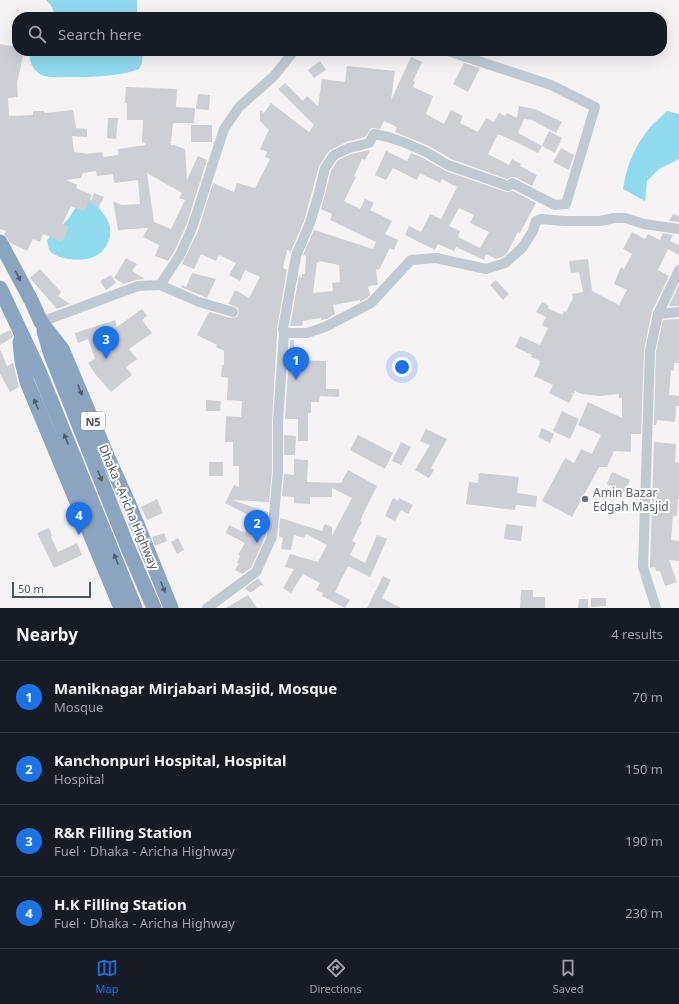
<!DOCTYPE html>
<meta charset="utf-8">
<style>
:root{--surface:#171b24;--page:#242831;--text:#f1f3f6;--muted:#9ea1a6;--line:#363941;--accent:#1a73e8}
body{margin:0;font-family:"Noto Sans",sans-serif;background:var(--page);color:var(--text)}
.scale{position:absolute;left:12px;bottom:10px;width:79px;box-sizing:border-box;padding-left:4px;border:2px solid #4a5661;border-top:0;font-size:11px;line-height:14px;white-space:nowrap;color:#4a5661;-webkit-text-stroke:3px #fff;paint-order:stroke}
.you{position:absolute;left:402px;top:367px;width:14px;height:14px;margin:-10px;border:3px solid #fff;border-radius:50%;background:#1a73e8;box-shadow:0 0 0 6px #1a73e833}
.badge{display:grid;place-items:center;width:26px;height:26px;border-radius:50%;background:var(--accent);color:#fff;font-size:13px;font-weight:700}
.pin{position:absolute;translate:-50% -33px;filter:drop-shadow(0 1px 2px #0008)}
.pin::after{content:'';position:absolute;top:21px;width:14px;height:12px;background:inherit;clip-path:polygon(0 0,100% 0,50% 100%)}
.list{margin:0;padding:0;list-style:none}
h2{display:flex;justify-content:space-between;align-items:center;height:52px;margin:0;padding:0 16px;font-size:17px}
h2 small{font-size:13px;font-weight:400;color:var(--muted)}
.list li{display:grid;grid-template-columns:26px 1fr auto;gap:12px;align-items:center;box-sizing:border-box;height:72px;padding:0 16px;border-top:1px solid var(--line)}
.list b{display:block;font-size:15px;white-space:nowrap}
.list p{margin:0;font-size:13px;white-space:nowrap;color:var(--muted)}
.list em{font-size:13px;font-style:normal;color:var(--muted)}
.icon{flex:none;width:22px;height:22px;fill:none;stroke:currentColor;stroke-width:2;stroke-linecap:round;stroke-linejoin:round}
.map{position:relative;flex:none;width:679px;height:608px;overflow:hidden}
.search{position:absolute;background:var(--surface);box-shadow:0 4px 16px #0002;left:12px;right:12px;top:12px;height:44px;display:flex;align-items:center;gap:10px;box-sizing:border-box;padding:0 14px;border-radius:16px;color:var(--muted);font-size:15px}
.sheet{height:340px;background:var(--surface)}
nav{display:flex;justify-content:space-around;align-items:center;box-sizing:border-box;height:56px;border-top:1px solid var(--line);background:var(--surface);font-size:11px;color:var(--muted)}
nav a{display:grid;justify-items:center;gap:2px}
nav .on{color:var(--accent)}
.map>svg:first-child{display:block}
.water{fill:#90daee}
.building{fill:#cdcfd5;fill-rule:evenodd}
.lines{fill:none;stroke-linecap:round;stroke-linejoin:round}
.minor{stroke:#c1cad2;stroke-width:10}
.highway{stroke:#8ba5c1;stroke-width:15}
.oneway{fill:#505e6b}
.worship-dot{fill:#6b7280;stroke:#fff;stroke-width:1.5}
.labels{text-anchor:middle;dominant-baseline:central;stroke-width:4;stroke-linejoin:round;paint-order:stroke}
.shield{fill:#fff;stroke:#808990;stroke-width:1}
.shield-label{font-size:11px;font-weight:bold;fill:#4a5661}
.worship-label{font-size:12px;fill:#5b616d;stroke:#fff;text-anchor:start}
.street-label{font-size:12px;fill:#4a5661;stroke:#fff}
</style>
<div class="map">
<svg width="679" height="608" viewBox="0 0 679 608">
<rect width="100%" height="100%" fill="#f5f3f3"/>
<g class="water">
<path d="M46,0H137V17H54C54,9 52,6 46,0Z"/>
<path d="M30,51H143L142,63L139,69C117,77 92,77 68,77C61,77 51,78 44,76C33,72 28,61 30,51Z"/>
<path d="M667,111L679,114V159L659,169L647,181L645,201L623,189C626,169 633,150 645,134C651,125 660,118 667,111Z"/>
<path d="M88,199C97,203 99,208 105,216C116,230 109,251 93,257C82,262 60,260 51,252C48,249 48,244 47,240L69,218L76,207Z"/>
</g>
<g class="building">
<path d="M0,44L17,47V51H24L17,84L18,97L8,98L9,116L33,115V111H44L45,113L73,110L76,128L87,129V137L72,136L74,152L85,153V154L102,152L103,157L118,155V149L146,145V143L142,142L143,120H127V103H125L126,87L177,89L176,107L195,108L194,123H173L171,142H169L171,143V145H174L185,149L187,180L198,156L207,160L186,226L174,252L168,261L155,256L159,245L143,237L148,228L118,230L113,201L122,205L140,204L138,180L114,183L113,174L97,176L96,171L83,173L81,178L66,180L77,185L76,188L92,195L84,212L71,206L62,224L69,227L62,242L43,234L40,242L33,239L27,251L11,243L4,234L6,231L0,229ZM147,173L182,193L179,198L185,200L171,229L154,222Z"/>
<polygon points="411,57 422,62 413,81 415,82 413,87 433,96 426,114 444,124 451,110 463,116 460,123 478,132 486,118 494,122 499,113 505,116 507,113 517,118 519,106 535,109 562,122 556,133 532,120 524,119 518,133 542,146 538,153 514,141 498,134 488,154 509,165 512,159 521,164 520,166 537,175 532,186 515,177 511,177 507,179 451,159 429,146 395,132 397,127 384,121 380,129 371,128 365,137 346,142 329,151 319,166 304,221 291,251 287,250 283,268 287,270 277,328 277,334 272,421 272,471 269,502 232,500 268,512 266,535 251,568 242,574 235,570 239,564 237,563 240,556 238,555 245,543 226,533 229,525 245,533 252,517 225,503 234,485 239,487 239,466 233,466 233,442 225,442 226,416 241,417 242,401 227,400 228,378 221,377 222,365 224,365 224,351 216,347 217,345 197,335 209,312 206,311 231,318 237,317 239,313 238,308 227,303 229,303 235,290 249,298 260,277 245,270 240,281 229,275 236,263 219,255 216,261 201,254 194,269 182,264 198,231 213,183 234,192 237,183 255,188 270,159 265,157 267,152 260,149 269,130 260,121 260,110 264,113 271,103 309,132 314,125 278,89 285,83 303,101 307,96 318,106 322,79 345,82 347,66 395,71 391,100"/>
<polygon points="320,61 326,70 314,78 308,70"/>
<polygon points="464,63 480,68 468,92 453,84"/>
<polygon points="198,94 210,95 209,110 196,109"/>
<polygon points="108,118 118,118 116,139 107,138"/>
<rect x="191" y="125" width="21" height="17"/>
<polygon points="549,131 562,138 555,153 542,146"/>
<polygon points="561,148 574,155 569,170 553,162"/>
<path d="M370,150L365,160L362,159L354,176L356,177L344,201L360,209L365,199L374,203L370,210L392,221L385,234L398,240L394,250L390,248L379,270L376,269L378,285L368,286L370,295L367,298L360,302V300L333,305L335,314L327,319L321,320V318L303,321L302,326H290L299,276L302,278V274H305L306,256L303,255L314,230L373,249L376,242L330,220L332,214L321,209L331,171L338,160L351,154ZM319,261L339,265L340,282L332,283L333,291L313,293L317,262L319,263Z"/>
<path d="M386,151L407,161L411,153L423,158L446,171L506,192L513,191L536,203L520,233L518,232L507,253L502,257L496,259L486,254L484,260L456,247L454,251L438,244L435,250L405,235L409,226L421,232L430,214L441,219L457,187L442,179L440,183L420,173L417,180L393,168L386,180L375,175ZM459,208L474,215L470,223L489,232L480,248L458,237L460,231L449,226Z"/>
<polygon points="94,193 104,197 99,207 90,203"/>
<polygon points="673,214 679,216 679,222 669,221"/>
<polygon points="632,232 645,239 648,234 660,240 663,233 673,235 670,241 679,245 679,255 668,249 658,270 669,276 652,311 644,350 641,434 631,434 631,452 614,451 607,467 599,467 572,517 542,501 565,458 574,463 581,449 592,454 601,435 578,425 588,402 622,418 622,398 619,398 619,394 599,396 582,394 575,391 574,394 570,393 573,395 569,403 549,393 553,385 534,376 540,364 539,364 540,361 531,357 532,355 515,347 520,336 540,345 548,328 542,325 546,317 536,312 542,302 549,306 548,308 562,315 564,311 566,312 573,298 572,294 583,292 579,272 571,273 569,261 588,259 592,291 619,305 627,290 614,284 621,267 624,269 632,254 623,249"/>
<polygon points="126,258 137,264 132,271 145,279 136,280 124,284 114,278"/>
<polygon points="40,269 61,292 58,296 70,304 57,309 30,278"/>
<polygon points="192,273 216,279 207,298 181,287 182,285 186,287"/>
<polygon points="111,275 116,283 106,290 100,281"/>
<polygon points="496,280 509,294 503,300 490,285"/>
<polygon points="679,285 679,306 669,306"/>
<polygon points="142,309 147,316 142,320 152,333 129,349 137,359 126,367 132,375 111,392 96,375 88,363 95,359 88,339 78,343 75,333 115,320 117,327"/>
<polygon points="679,319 679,363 674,363 674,371 671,370 669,395 679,396 679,406 676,406 675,422 657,420 656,425 654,425 656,352 663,320"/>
<polygon points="10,330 13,337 0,345 0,335"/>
<polygon points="290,340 294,340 294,354 297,354 297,360 326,361 326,389 339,389 339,397 320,396 319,402 311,402 311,413 308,413 308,441 298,441 298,419 285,419"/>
<polygon points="0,349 7,366 13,363 19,387 10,392 0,374"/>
<polygon points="206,400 221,401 220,411 206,411"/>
<polygon points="562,411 579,419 570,439 553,431"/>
<polygon points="542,428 554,434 550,443 538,437"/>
<polygon points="426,429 447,439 431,468 434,470 429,478 415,470 430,445 420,441"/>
<polygon points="284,435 296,436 295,455 284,455"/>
<polygon points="358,435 393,453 385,469 350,450"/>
<polygon points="401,442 411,447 401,465 392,461"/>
<polygon points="654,442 676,444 675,462 679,463 679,499 678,499 677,516 673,516 671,540 679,541 679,561 669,560 677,582 665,586 660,571 656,571 655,567 650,568 650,566"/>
<polygon points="294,459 308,460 307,482 341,483 348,470 377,486 365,510 360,521 362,522 352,541 356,543 350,555 365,563 377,535 387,539 370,577 348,566 335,592 350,600 345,608 322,596 323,593 316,590 320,583 303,574 291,593 283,588 294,569 285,567 290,554 318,562 327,545 306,534 304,538 294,535 291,550 281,549 283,538 279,536 280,518 322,531 325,524 332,527 332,536 352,498 332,488 332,497 310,497 310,504 294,503 294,497 282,496 284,474 294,475"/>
<rect x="209" y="462" width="14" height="14"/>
<polygon points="612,472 630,480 625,492 607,484"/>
<polygon points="479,473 519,477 517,493 537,496 536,507 516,505 515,510 466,504 469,482 478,483"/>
<polygon points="393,498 398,501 399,498 413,505 408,514 401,510 395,521 385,516"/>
<polygon points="157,499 163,513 147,520 141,507"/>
<polygon points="506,524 523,526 521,541 504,539"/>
<polygon points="49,528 52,536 51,537 58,552 77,543 82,555 54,568 37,533"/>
<polygon points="164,533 167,541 155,546 152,537"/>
<polygon points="178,538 184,550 177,554 171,542"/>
<polygon points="383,576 391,580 382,598 401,608 367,608"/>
<polygon points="258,578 264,586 261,585 252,592 249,592 245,588"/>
<polygon points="521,590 533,590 533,597 545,597 545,608 520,608"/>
<polygon points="248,595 257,608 226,608"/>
<polygon points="591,598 606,598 606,606 591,607"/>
<polygon points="579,599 588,599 588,608 578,608"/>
</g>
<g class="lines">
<g class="minor">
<polyline points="160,285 199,302 233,312"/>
<polyline points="658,314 679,312"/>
<polyline points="41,322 138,286 160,285 180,255 192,228 224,129 239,107 274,76 294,51"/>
<polyline points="284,333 307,333 325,327 371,303 411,260 436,258 486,269 505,263 522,248 533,231 536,221 541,219 565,221 600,221 614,218 625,218 644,224 679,229"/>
<polyline points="207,608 256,572 272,537 278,471 278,421 284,333 283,329 296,256 310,223 319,193 325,168 334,155 349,148 369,143 374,134 388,137 403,142 426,152 448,165 508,186 512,183 555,205 566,204 595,107 551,85 448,51"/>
<polyline points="656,608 643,567 650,351 658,314 679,270"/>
</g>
<g class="highway">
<polyline points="0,242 31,300 41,322 62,349 108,458 128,502 171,608"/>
<polyline points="0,288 39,371 135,608"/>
<polyline points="44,331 51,355 128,548 154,608"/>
<polyline points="20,342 22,361 27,382 121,608"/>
</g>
</g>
<defs><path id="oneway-solid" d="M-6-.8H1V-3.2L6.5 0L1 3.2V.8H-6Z"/></defs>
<g class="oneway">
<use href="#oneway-solid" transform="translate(18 276) rotate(63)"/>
<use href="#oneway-solid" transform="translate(80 390) rotate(69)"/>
<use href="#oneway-solid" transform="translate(36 404) rotate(-112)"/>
<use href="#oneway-solid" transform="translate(66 439) rotate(-112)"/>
<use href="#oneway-solid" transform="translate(100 476) rotate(68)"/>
<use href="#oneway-solid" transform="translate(116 559) rotate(-112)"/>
<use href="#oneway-solid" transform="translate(163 587) rotate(68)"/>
</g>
<circle class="worship-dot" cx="585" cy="499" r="4"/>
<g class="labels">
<rect class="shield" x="81" y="412" width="24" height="18" rx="3"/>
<g class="shield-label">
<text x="93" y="421">N5</text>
</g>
<g class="worship-label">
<text x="593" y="492">Amin Bazar<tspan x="593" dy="14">Edgah Masjid</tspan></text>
</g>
<g class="street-label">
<text transform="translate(129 507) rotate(67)">Dhaka - Aricha Highway</text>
</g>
</g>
</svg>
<div class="scale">50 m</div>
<div class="you"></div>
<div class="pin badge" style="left:296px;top:380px">1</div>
<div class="pin badge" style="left:257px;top:543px">2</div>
<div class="pin badge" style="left:106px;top:359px">3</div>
<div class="pin badge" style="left:79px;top:535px">4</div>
<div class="search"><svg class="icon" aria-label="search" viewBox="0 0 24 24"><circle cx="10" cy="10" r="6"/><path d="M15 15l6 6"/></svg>Search here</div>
</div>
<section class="sheet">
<h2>Nearby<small>4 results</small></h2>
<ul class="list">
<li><span class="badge">1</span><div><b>Maniknagar Mirjabari Masjid, Mosque</b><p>Mosque</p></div><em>70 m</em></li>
<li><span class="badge">2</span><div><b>Kanchonpuri Hospital, Hospital</b><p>Hospital</p></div><em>150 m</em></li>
<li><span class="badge">3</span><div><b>R&amp;R Filling Station</b><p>Fuel · Dhaka - Aricha Highway</p></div><em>190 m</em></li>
<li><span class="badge">4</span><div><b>H.K Filling Station</b><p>Fuel · Dhaka - Aricha Highway</p></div><em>230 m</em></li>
</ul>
</section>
<nav>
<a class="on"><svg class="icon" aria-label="map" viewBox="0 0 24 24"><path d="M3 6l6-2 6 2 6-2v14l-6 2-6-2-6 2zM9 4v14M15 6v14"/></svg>Map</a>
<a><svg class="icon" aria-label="directions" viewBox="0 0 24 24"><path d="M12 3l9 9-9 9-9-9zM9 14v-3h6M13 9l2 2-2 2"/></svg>Directions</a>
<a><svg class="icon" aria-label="saved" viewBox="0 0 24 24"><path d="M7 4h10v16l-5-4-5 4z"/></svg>Saved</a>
</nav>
